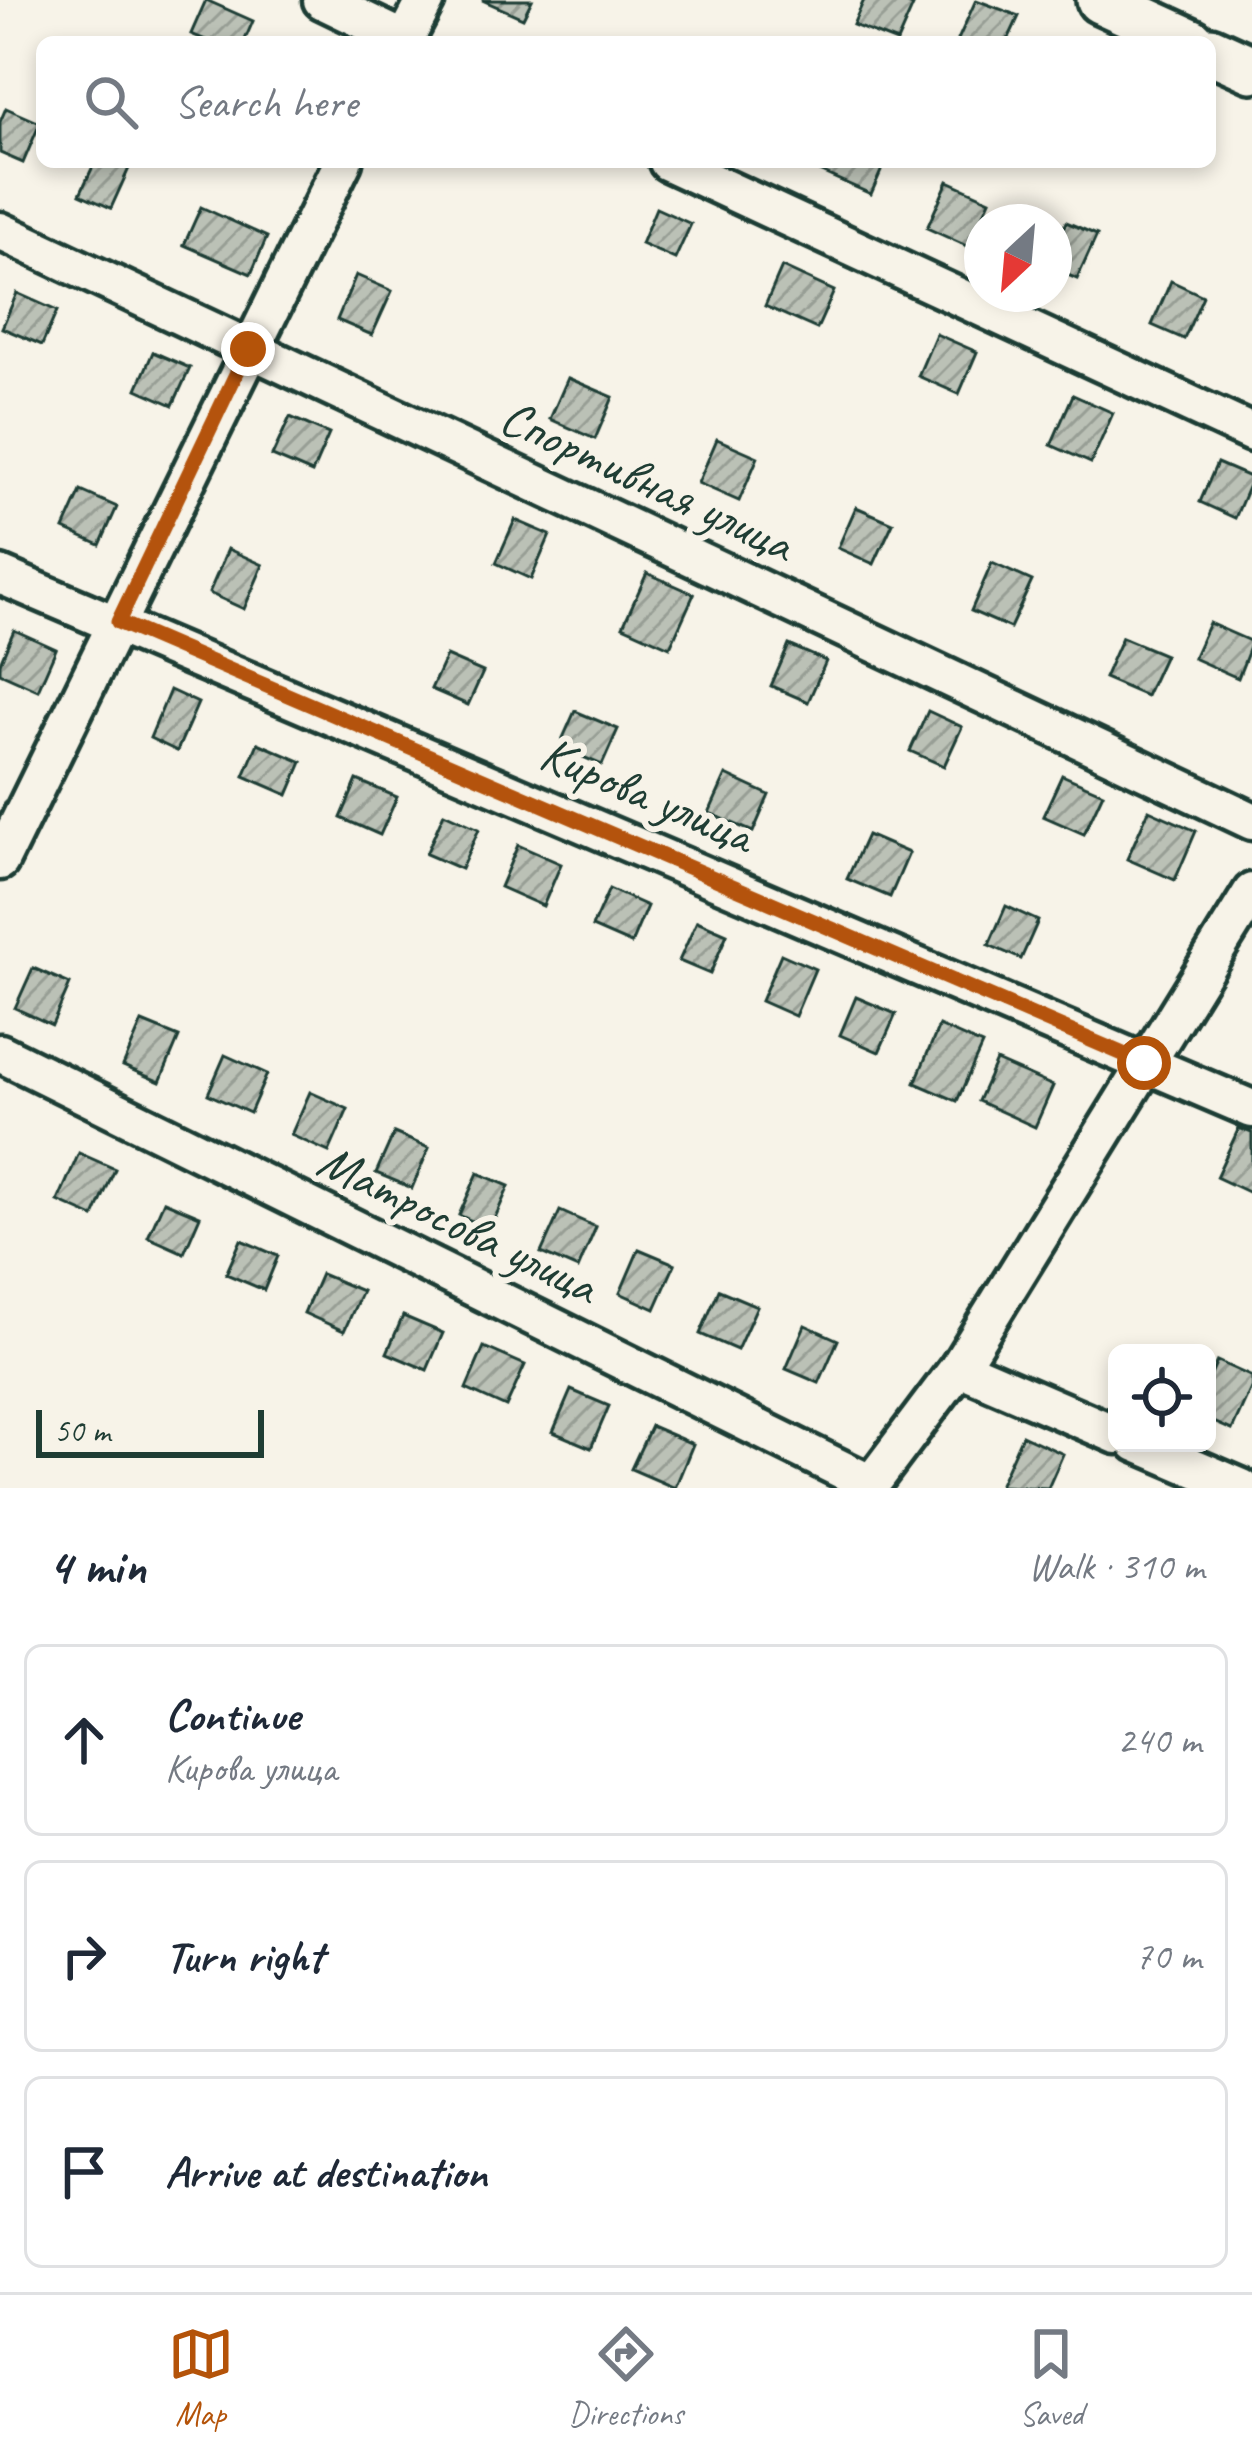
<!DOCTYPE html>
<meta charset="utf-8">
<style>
:root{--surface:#fff;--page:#f2f2f3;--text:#1f2937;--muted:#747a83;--line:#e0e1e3;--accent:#b45309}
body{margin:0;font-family:Caveat,sans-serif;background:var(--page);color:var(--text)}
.controls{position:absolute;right:36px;bottom:36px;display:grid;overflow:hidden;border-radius:18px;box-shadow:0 6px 18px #0003}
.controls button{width:108px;height:108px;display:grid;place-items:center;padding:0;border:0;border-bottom:3px solid var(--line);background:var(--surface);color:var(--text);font:60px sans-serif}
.compass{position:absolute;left:964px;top:204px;width:108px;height:108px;border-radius:50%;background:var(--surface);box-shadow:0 6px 18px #0003;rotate:206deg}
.scale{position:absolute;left:36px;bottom:30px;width:228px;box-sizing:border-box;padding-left:12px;border:6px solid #1f3d34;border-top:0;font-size:33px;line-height:42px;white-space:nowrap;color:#1f3d34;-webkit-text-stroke:9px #f7f3e8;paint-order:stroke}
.stop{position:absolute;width:36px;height:36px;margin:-27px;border:9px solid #b45309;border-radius:50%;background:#fff}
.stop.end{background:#b45309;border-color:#fff;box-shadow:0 3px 12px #0008}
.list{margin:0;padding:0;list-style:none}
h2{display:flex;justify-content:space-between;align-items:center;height:156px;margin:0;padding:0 48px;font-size:51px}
h2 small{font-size:39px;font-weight:400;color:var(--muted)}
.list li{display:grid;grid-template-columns:78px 1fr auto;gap:36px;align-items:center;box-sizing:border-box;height:192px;margin:0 24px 24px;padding:0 24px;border:3px solid var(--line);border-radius:18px}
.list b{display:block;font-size:45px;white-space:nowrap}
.list p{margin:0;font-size:39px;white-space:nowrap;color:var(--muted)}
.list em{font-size:39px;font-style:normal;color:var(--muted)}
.icon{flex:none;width:66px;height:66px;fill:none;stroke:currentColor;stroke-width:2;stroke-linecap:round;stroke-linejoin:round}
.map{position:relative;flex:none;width:1252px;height:1488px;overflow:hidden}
.search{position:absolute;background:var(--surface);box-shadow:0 6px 18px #0003;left:36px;right:36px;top:36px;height:132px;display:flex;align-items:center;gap:30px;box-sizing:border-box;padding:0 42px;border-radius:18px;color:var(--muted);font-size:45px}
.sheet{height:804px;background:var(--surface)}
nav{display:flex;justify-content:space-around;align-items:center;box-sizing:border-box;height:168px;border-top:3px solid var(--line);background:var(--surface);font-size:33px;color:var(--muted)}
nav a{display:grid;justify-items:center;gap:6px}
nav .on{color:var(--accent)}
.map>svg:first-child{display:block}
.building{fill:url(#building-hatch);stroke:#1f3d34;stroke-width:3}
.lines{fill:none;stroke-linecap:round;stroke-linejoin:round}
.minor-casing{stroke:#1f3d34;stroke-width:45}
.tertiary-casing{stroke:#1f3d34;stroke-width:54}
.minor{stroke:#f7f3e8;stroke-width:36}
.tertiary{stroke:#f7f3e8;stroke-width:45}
.route{stroke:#b45309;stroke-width:15}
.labels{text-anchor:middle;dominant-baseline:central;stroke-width:12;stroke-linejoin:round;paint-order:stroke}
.street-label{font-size:51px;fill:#1f3d34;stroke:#f7f3e8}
</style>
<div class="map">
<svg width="1252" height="1488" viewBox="0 0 1252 1488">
<defs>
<pattern id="building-hatch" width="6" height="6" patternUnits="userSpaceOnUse" patternTransform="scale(3)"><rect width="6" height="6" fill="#bbc1b6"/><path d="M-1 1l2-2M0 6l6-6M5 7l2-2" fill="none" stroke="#979e95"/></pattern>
</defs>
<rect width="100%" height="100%" fill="#f7f3e8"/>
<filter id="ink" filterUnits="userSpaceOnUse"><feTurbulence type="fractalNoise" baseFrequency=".00833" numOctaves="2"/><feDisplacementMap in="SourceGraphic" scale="24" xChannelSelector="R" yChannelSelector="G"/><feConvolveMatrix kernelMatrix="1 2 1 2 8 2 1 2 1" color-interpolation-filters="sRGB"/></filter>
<g filter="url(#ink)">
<g class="building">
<polygon points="206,0 253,21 244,42 210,42 191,34"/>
<polygon points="482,0 532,0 523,18"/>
<polygon points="864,0 899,0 913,6 897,42 853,25"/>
<polygon points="976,0 1019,16 1007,42 957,42"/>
<polygon points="6,108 40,123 23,163 0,153 0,122"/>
<polygon points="95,162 120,162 130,166 111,208 80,194"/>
<polygon points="823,162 885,162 871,194 819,171"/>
<polygon points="948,181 990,200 969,247 927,228"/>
<polygon points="201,207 267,237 251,274 184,245"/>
<polygon points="656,208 691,224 675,259 641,244"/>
<polygon points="1066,222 1097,235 1077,279 1054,269 1054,248"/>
<polygon points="782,267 834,291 817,329 765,306"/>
<polygon points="356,275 392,291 372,335 337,320"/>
<polygon points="1171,281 1203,296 1184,339 1152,325"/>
<polygon points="17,293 57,311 42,345 2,328"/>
<polygon points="936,334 977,352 959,394 918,376"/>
<polygon points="153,352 190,368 173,405 137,389"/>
<polygon points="568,378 613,397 595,439 550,419"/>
<polygon points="1073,395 1113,413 1091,463 1051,445"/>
<polygon points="290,417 329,434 312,473 272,456"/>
<polygon points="717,439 758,457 739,501 698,483"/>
<polygon points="1217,463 1252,478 1235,518 1200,502"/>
<polygon points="81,491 117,507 100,545 64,529"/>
<polygon points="856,507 893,523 874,564 838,548"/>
<polygon points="515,520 550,535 531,579 496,563"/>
<polygon points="228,549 263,565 244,609 209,593"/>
<polygon points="992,563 1032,581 1010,628 971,611"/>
<polygon points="647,573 694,594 670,647 623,626"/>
<polygon points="1209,623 1252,642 1238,678 1193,658"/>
<polygon points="14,630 56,649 38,690 0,673 0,663"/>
<polygon points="1122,637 1165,655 1146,696 1104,678"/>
<polygon points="789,645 826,661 808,702 771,686"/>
<polygon points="446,656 483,672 468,705 431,689"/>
<polygon points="170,690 198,703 177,751 150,738"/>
<polygon points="575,711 618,729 602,765 559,747"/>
<polygon points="928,711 962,727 944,766 910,751"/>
<polygon points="258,743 302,762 288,795 244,776"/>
<polygon points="726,775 769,795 753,832 709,813"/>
<polygon points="1062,775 1103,793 1084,834 1043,816"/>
<polygon points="357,780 397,797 380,835 341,818"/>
<polygon points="1149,810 1196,831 1175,880 1127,859"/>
<polygon points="444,813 479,829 461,869 426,854"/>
<polygon points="867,835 909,853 890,897 847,879"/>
<polygon points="518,845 561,864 543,906 500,887"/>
<polygon points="609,889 647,906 631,944 592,927"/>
<polygon points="1006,906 1038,921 1021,959 989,945"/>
<polygon points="697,921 727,934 710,974 679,961"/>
<polygon points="781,954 815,969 795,1016 761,1001"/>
<polygon points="33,968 70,984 52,1025 15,1008"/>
<polygon points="856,997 896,1014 879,1052 840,1035"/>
<polygon points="142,1022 179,1037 160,1082 123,1066"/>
<polygon points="939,1026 982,1045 957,1101 915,1083"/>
<polygon points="225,1055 267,1074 250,1113 208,1094"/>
<polygon points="996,1061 1053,1086 1035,1127 978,1101"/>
<polygon points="310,1092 348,1109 329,1152 291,1135"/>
<polygon points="1239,1128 1252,1133 1252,1194 1216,1177"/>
<polygon points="394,1133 429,1148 412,1188 376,1173"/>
<polygon points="79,1153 115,1169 94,1217 58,1201"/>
<polygon points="478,1173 509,1186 490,1229 459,1215"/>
<polygon points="164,1201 200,1216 184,1253 148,1237"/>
<polygon points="560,1211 596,1227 578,1269 541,1253"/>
<polygon points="241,1240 278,1256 264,1290 226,1274"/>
<polygon points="639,1249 675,1264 655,1309 620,1293"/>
<polygon points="321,1274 362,1291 344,1331 304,1313"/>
<polygon points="719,1290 757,1306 737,1350 700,1334"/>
<polygon points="403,1316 443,1333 427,1370 387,1353"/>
<polygon points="805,1325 838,1340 819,1383 786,1369"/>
<polygon points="484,1347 525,1365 506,1407 466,1389"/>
<polygon points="1217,1361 1252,1377 1252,1386 1232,1430 1207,1419 1207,1383"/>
<polygon points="571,1390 609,1406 591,1448 553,1432"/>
<polygon points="651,1426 693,1444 675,1488 631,1469"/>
<polygon points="1022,1435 1063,1454 1048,1488 999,1486"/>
</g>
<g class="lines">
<defs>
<g id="minor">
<polyline points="322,0 409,42"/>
<polyline points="404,42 426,0"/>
<polyline points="668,162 1252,433"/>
<polyline points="0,231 1252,821"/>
<polyline points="0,575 1252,1109"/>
<polyline points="0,861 343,162"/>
<polyline points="0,1053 871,1484"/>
<polyline points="959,1367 1117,1435"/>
<polyline points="1137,1443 1242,1488"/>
<polyline points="868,1488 959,1367 1252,892"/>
</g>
<g id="tertiary">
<polyline points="1100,0 1192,42"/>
<polyline points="1210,50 1252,69"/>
</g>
</defs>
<use href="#minor" class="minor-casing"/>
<use href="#tertiary" class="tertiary-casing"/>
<use href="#minor" class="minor"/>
<use href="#tertiary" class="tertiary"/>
</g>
</g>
<g class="lines" filter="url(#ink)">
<polyline class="route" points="248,349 118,622 1144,1063"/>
</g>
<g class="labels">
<g class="street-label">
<text transform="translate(647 480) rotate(25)">Спортивная улица</text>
<text transform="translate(647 794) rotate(23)">Кирова улица</text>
<text transform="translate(458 1223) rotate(26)">Матросова улица</text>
</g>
</g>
</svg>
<div class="controls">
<button><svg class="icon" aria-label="locate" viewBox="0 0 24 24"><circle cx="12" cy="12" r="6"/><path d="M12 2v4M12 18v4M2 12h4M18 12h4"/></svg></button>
</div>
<svg class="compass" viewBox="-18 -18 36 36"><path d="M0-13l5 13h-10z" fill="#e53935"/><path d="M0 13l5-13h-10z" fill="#747a83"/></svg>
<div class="scale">50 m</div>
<div class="stop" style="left:1144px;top:1063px"></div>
<div class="stop end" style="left:248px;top:349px"></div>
<div class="search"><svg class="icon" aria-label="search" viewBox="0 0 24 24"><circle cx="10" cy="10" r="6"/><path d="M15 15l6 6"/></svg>Search here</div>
</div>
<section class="sheet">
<h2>4 min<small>Walk · 310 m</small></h2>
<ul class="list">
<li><svg class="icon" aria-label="ahead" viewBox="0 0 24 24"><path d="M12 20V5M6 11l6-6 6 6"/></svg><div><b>Continue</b><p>Кирова улица</p></div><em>240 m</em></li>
<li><svg class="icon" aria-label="right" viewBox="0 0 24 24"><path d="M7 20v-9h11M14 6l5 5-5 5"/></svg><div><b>Turn right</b></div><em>70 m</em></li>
<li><svg class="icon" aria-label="arrive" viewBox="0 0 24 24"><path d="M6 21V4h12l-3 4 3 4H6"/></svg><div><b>Arrive at destination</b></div></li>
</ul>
</section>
<nav>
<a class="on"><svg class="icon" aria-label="map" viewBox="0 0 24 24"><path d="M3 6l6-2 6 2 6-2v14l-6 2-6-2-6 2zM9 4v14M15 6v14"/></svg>Map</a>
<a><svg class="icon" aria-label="directions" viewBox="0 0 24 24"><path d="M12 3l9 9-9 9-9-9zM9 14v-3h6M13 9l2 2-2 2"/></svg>Directions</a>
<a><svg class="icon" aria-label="saved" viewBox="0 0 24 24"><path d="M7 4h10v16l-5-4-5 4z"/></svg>Saved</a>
</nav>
